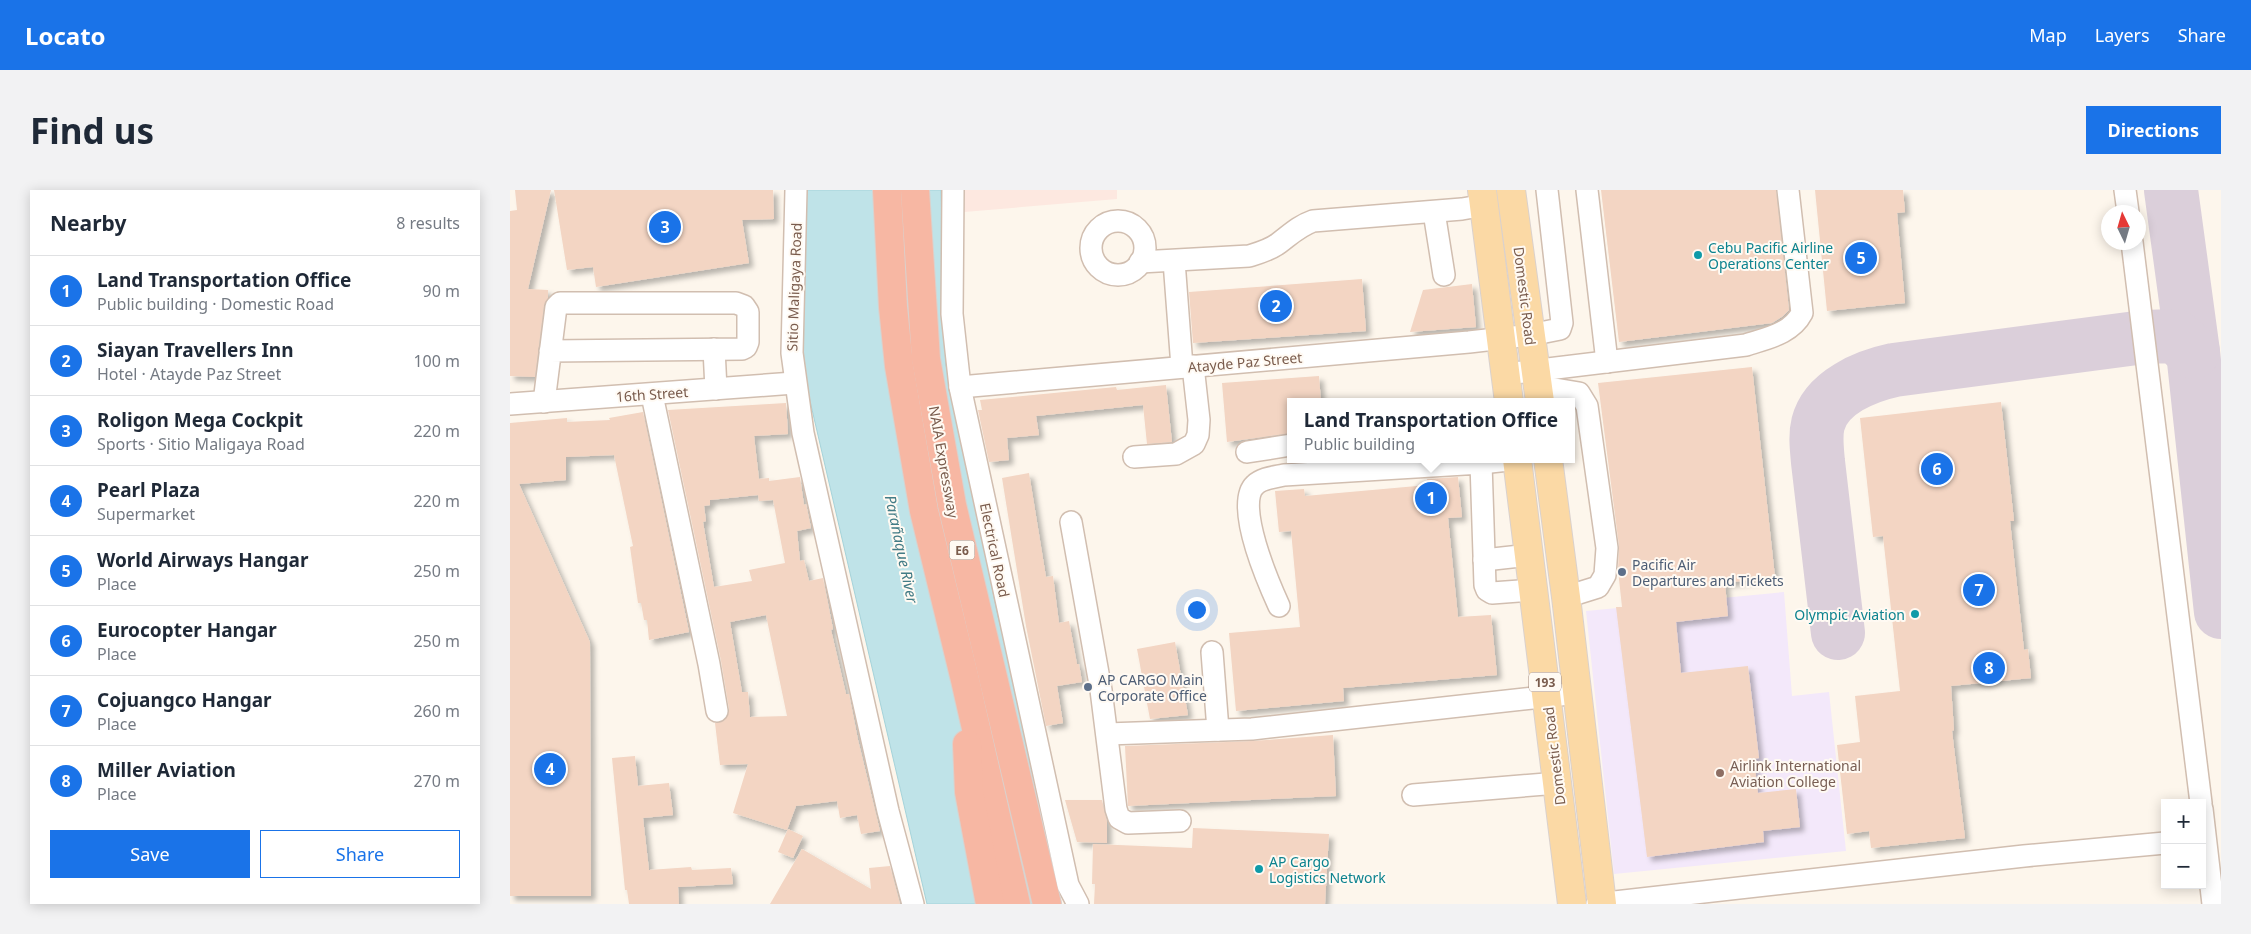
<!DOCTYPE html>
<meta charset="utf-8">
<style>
:root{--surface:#fff;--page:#f2f2f3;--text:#1f2937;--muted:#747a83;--line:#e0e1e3;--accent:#1a73e8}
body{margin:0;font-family:"Noto Sans",sans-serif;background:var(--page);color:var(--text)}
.controls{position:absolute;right:15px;bottom:15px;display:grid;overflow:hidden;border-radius:0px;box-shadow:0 2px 12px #0003}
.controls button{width:45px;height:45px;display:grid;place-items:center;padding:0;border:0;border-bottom:1px solid var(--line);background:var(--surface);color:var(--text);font:25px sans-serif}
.compass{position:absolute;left:1591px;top:15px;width:45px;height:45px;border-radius:50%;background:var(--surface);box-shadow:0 2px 12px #0003;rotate:355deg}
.you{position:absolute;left:686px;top:419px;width:18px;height:18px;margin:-12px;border:4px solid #fff;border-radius:50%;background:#1a73e8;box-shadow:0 0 0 8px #1a73e833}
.badge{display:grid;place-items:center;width:32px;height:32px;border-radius:50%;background:var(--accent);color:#fff;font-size:16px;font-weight:700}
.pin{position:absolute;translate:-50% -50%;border:2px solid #fff;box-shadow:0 1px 5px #0006}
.popup{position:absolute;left:777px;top:208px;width:288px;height:65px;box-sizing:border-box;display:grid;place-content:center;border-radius:0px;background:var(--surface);filter:drop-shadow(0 1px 4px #0005);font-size:16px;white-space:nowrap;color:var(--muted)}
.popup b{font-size:19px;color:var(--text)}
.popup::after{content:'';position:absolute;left:50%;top:100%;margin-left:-10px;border:10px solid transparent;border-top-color:var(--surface)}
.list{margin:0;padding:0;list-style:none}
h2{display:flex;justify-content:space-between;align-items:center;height:65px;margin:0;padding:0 20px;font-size:21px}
h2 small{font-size:16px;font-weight:400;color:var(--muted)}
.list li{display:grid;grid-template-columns:32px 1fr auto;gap:15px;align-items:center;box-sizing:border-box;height:70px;padding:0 20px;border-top:1px solid var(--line)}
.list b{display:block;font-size:19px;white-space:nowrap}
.list p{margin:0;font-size:16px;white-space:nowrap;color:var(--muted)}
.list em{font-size:16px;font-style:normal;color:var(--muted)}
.actions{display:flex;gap:10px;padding:15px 20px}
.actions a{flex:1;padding:11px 0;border:1px solid var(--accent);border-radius:0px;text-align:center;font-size:18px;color:var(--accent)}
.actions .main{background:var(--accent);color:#fff}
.map{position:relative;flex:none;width:1711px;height:714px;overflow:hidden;border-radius:0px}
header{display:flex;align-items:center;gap:30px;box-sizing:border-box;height:70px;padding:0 25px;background:var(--accent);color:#fff}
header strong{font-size:24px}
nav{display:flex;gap:28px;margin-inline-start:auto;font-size:18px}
.intro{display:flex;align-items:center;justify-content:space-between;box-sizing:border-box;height:120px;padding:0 30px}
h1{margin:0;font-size:35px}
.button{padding:12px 22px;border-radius:0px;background:var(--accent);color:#fff;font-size:18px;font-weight:700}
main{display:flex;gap:30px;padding:0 30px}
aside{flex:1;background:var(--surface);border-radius:0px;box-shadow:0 2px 12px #0003}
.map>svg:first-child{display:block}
.commercial{fill:#fde8e0}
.education{fill:#f3e8fa}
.water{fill:#bfe3e8;stroke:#a5d3da}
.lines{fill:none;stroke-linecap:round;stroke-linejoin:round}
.taxiway{stroke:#dbcfda;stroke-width:54}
.building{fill:#f3d5c3;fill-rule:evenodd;filter:url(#shadow)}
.minor-casing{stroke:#d1beb0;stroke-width:24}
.major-casing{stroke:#dad1cd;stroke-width:30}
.highway-casing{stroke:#dad1cd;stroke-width:30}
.minor{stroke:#fff;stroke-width:21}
.major{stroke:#fbd9a5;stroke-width:28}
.highway{stroke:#f7b7a3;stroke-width:28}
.culture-dot{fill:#0f9aa8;stroke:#fffaf3;stroke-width:2}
.service-dot{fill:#5c6f8a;stroke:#fffaf3;stroke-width:2}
.education-dot{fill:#8d6e63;stroke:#fffaf3;stroke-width:2}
.labels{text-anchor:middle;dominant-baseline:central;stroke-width:4;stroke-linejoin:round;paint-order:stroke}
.shield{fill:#fffaf3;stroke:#a28b7f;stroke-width:1}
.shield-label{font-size:12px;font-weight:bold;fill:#7a5c4d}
.culture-label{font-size:14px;fill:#0d838f;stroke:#fffaf3;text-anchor:start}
.street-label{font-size:14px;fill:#7a5c4d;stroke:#fffaf3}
.service-label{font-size:14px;fill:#4e5e75;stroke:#fffaf3;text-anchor:start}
.education-label{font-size:14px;fill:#785e54;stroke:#fffaf3;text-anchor:start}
.water-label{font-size:15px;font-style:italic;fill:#437c86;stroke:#fffaf3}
</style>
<header>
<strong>Locato</strong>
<nav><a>Map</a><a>Layers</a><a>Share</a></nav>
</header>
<div class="intro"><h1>Find us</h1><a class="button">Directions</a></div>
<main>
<aside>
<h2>Nearby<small>8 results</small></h2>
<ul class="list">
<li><span class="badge">1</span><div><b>Land Transportation Office</b><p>Public building · Domestic Road</p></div><em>90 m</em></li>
<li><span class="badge">2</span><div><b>Siayan Travellers Inn</b><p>Hotel · Atayde Paz Street</p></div><em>100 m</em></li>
<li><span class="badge">3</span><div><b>Roligon Mega Cockpit</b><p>Sports · Sitio Maligaya Road</p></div><em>220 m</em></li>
<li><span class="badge">4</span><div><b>Pearl Plaza</b><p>Supermarket</p></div><em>220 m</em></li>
<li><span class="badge">5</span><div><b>World Airways Hangar</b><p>Place</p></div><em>250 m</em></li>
<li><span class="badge">6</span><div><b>Eurocopter Hangar</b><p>Place</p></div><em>250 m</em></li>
<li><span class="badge">7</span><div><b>Cojuangco Hangar</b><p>Place</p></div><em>260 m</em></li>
<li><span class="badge">8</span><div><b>Miller Aviation</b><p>Place</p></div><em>270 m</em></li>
</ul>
<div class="actions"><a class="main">Save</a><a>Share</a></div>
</aside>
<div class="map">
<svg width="1711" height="714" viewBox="0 0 1711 714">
<defs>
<filter id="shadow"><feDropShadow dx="4.5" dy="4.5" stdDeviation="2.5" flood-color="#0004"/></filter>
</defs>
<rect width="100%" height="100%" fill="#fdf6ec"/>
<polygon class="commercial" points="455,0 607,0 607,9 454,22"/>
<polygon class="education" points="1274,402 1282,506 1319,502 1336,661 1104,684 1076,421"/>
<polygon class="water" points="289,0 431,0 436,175 488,426 520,556 551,714 417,714 294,185"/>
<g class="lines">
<g class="taxiway">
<polyline points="1661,0 1683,162 1711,422"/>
<path d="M1328,443L1308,272C1307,260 1305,246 1308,234C1316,202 1356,186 1384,180L1634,147L1665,146L1683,162"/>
</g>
</g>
<g class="building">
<polygon points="5,0 41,0 18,99 38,100 38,108 34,115 25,187 0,186 0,21 7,20"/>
<polygon points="44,0 263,0 264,29 232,30 239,73 86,97 83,77 57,80"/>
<polygon points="1091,0 1266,0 1279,120 1273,126 1262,133 1109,152"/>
<polygon points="1305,0 1393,0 1395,22 1387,23 1395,113 1317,121"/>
<polygon points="852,89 856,141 683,153 679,102"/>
<polygon points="962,94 966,137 900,142 913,100"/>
<polygon points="1242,177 1265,387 1215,393 1218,426 1166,432 1171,483 1238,476 1249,568 1244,569 1248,603 1286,599 1290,637 1253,641 1254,652 1137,667 1106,417 1112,417 1108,380 1109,356 1088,193"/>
<polygon points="809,186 811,212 781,212 781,243 717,252 712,193"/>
<polygon points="656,195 662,252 637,254 633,215 526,226 529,245 497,248 499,270 479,272 468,220 472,220 470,210 606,197 607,200"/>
<polygon points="1491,212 1504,331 1500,331 1514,460 1518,459 1521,488 1441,496 1444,540 1442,541 1455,648 1361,658 1359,641 1337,644 1327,555 1350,552 1345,506 1390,501 1373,346 1363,347 1350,228"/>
<path d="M276,213L278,244L244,246L249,289L259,288V291L290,287L294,315L296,314L301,338L287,341L290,371L294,370L299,391L313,388L323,439L321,440L336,504H339L348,550L370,641L351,644L347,625L330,628L327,611L286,616L277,640L223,623L238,574L210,575L205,533L215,530L219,519L211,471L158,220ZM248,305L249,311L263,310L275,373L239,380L242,391L204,397L193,332L196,331L194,316L200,315V310ZM256,425L277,526L240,527L238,502H232L220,432Z"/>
<polygon points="133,222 179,442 139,450 137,430 134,430 131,413 128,413 120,357 123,356 104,265 56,267 56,290 9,294 80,452 81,706 0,706 0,233 57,228 57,232 100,230 99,228"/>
<polygon points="519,283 536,387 543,386 549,433 559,431 567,474 569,474 572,492 547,496 553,533 536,536 516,436 492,288"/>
<polygon points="948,287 952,327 938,328 948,427 981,425 987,485 833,498 834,511 726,521 719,443 790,437 781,341 769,342 765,301 794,299 795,306 918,295 917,289"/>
<polygon points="665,452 678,525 640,529 627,459"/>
<polygon points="823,545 826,606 618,616 615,556 742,551"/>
<polygon points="125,566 128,596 159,593 163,625 133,628 139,680 181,677 182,680 221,678 223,694 168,697 169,714 119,714 117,700 115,700 102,568"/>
<polygon points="555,610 592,610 597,632 597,653 567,652"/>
<polygon points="683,638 819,644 815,714 584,714 585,694 582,694 583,654 682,658"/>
<polygon points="278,639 293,646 283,668 268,662"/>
<polygon points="292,659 361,699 359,678 380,676 390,714 260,714"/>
</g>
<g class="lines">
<defs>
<g id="minor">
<polyline points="286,0 282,163 293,243 378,621 403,714"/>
<polyline points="443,0 442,124 450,197 558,695 568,714"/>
<polyline points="1077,0 1097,172"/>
<polyline points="1615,0 1618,22"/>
<polyline points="924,22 934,85"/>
<circle cx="608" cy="58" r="27"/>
<polyline points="1622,52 1691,613"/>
<polyline points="664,71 672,177"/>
<path d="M630,72L739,66C749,63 760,60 769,53C781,44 789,36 803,31L952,19L975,15"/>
<polyline points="204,159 206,199"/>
<path d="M996,184L1236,155C1257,148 1281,144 1292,123L1278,0"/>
<polyline points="1027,196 1069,203 1077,216 1097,358 1095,385 1088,397 1056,407"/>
<polyline points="450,197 959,152 1020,145 1050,139 1052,133 1037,0"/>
<polyline points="142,205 199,474 207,521"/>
<polyline points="34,212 46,117 50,113 226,113 234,116 238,122 238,152 236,157 232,159 40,161"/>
<polyline points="0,214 284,193"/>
<polyline points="737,262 781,255"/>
<polyline points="624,267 666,264 684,254 688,245 689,230 683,176"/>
<polyline points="971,273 1008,269"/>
<polyline points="561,332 591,500 606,619 609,628 618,633 670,631"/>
<polyline points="974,370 1019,365"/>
<path d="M769,416C759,394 724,314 745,295C752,288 765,287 774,285L971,273L975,395L977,400L982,403L1023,400"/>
<polyline points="702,462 708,540"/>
<polyline points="597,544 742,539 1068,503"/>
<polyline points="903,605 1048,593"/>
<polyline points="1692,619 1703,714"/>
<polyline points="1087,714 1514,666 1655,653"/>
</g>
<g id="major">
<polyline points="972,0 999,212"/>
<polyline points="1001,0 1030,212"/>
<polyline points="1007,269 1062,714"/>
<polyline points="1038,269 1056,407 1092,714"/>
</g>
<g id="highway">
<polyline points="377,0 383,117 389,176 414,321 455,490 506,714"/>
<polyline points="405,0 416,169 442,315 537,714"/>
<polyline points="457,554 459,602 480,714"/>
</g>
</defs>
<use href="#minor" class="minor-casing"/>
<use href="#major" class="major-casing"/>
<use href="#highway" class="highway-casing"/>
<use href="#minor" class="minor"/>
<use href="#major" class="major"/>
<use href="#highway" class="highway"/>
</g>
<g class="culture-dot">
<circle cx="1188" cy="65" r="5"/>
<circle cx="1405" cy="424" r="5"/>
<circle cx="749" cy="679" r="5"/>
</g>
<g class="service-dot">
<circle cx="1112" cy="382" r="5"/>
<circle cx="578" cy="497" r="5"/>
</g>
<circle class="education-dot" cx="1210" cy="583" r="5"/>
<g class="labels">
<g class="shield">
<rect x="439.5" y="350.5" width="25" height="19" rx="4"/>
<rect x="1019" y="482.5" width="32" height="19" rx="4"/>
</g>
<g class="shield-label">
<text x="452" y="360">E6</text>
<text x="1035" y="492">193</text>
</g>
<g class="culture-label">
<text x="1198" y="57">Cebu Pacific Airline<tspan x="1198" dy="16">Operations Center</tspan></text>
<text x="1395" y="424" text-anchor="end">Olympic Aviation</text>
<text x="759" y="671">AP Cargo<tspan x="759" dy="16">Logistics Network</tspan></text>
</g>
<g class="street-label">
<text transform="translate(284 97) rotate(-88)">Sitio Maligaya Road</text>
<text transform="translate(1015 106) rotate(83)">Domestic Road</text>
<text transform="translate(735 172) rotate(-5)">Atayde Paz Street</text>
<text transform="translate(142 204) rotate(-4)">16th Street</text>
<text transform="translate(434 272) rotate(80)">NAIA Expressway</text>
<text transform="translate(485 360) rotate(78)">Electrical Road</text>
<text transform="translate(1044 566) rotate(-97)">Domestic Road</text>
</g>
<g class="service-label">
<text x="1122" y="374">Pacific Air<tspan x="1122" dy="16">Departures and Tickets</tspan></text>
<text x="588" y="489">AP CARGO Main<tspan x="588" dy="16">Corporate Office</tspan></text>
</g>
<g class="education-label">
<text x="1220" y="575">Airlink International<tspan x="1220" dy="16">Aviation College</tspan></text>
</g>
<g class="water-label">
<text transform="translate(392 359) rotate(78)">Parañaque River</text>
</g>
</g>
</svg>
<div class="controls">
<button>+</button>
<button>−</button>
</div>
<svg class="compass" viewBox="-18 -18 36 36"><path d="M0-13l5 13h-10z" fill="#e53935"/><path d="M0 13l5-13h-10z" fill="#747a83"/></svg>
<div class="you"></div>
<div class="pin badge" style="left:921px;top:308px">1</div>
<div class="popup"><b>Land Transportation Office</b>Public building</div>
<div class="pin badge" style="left:766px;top:116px">2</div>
<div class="pin badge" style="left:155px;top:37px">3</div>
<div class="pin badge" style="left:40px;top:579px">4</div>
<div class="pin badge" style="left:1351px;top:68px">5</div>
<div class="pin badge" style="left:1427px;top:279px">6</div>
<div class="pin badge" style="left:1469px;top:400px">7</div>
<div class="pin badge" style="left:1479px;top:478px">8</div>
</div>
</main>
